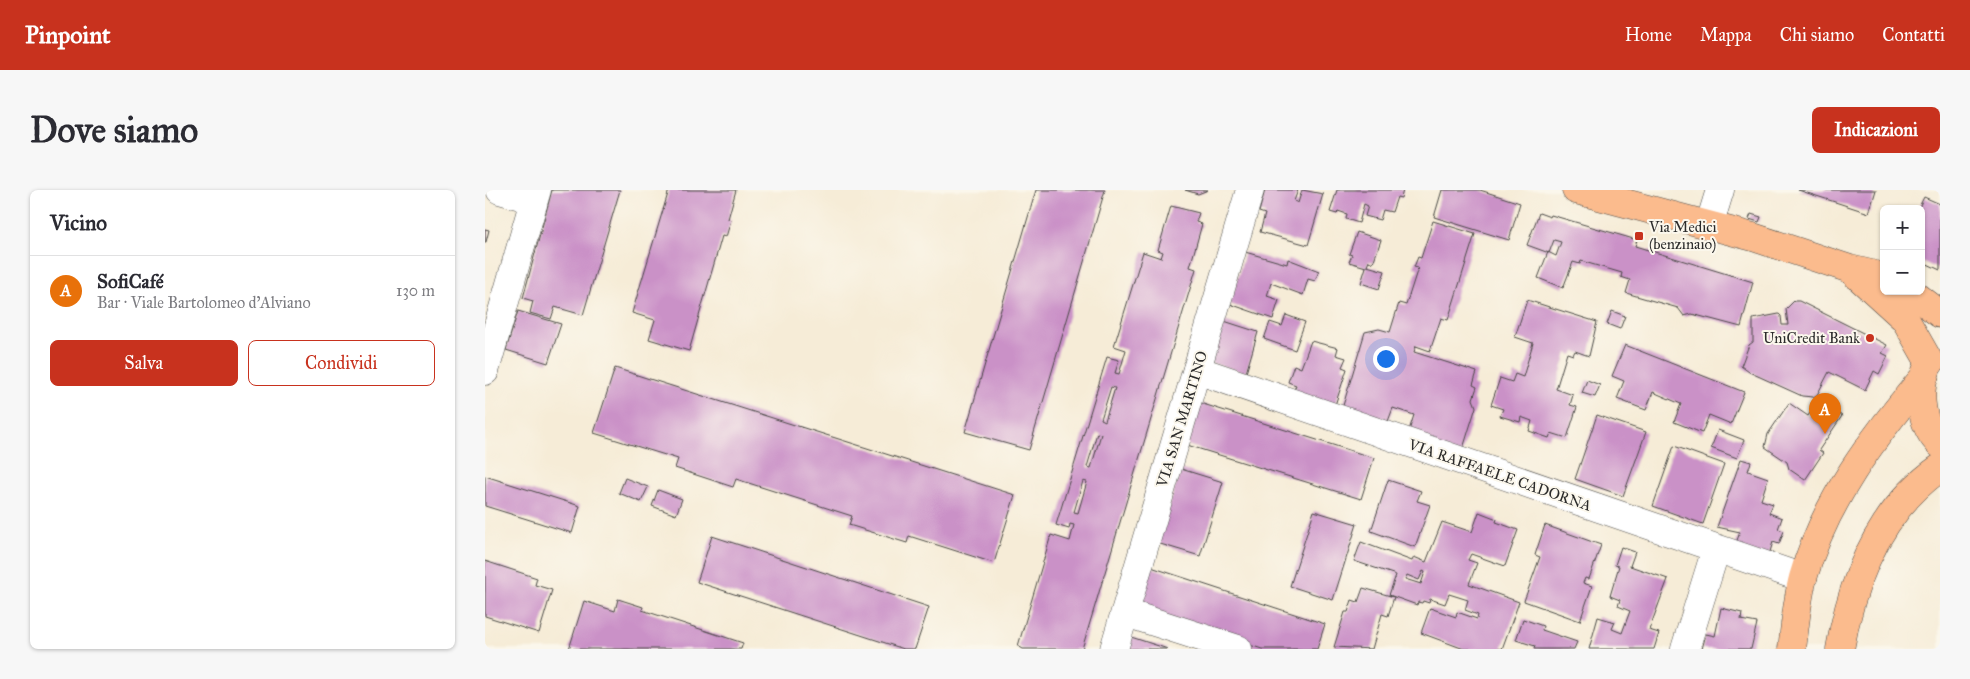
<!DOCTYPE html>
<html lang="it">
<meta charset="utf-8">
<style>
:root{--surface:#fff;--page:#f7f7f7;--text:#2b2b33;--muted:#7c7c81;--line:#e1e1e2;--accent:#c8321e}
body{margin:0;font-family:"IM FELL Great Primer",serif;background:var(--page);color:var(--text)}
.controls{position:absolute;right:15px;top:15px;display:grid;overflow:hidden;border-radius:8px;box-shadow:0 1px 4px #0004}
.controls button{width:45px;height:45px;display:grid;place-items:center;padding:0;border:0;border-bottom:1px solid var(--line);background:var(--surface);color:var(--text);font:25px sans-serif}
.you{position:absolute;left:900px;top:168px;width:18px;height:18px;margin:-12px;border:4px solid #fff;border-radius:50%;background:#1a73e8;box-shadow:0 0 0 8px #1a73e833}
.badge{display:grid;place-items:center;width:32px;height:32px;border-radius:50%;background:var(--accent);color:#fff;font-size:16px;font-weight:700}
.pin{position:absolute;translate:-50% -41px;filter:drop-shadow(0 1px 2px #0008)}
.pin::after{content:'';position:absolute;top:26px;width:18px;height:15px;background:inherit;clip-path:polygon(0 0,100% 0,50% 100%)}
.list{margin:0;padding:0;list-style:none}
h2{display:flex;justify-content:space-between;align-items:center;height:65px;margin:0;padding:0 20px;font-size:21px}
h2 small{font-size:16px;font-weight:400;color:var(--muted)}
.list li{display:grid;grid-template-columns:32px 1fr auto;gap:15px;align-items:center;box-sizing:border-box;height:70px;padding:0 20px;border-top:1px solid var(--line)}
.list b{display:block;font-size:19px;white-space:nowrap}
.list p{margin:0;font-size:16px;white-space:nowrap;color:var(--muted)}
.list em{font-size:16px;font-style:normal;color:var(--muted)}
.actions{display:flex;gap:10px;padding:15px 20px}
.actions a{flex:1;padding:11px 0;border:1px solid var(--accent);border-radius:8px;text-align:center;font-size:18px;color:var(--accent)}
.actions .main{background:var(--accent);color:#fff}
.map{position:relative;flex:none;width:1455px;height:459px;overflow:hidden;border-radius:8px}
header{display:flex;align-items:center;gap:30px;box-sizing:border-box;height:70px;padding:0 25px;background:var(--accent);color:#fff}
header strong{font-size:24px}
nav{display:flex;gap:28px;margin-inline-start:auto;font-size:18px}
.intro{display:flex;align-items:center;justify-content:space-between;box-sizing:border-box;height:120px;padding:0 30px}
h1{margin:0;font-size:35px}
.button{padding:12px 22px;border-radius:8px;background:var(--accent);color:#fff;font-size:18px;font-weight:700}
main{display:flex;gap:30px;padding:0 30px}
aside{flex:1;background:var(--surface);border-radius:8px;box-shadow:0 1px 4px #0004}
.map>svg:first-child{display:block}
.building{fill:#ca91c7;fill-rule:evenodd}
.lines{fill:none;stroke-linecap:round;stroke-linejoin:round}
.minor-casing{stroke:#494845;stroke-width:29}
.major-casing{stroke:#494845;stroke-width:29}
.minor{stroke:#fff;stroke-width:28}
.major{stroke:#fbbb8d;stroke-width:28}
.poi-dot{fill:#c8321e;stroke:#fbf7ec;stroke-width:2}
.labels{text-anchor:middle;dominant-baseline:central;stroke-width:4;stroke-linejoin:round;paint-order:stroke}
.poi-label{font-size:15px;fill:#2b2b2b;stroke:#fbf7ec;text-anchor:start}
.street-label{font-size:15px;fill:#2b2b2b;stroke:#fbf7ec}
</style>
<header>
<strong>Pinpoint</strong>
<nav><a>Home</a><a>Mappa</a><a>Chi siamo</a><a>Contatti</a></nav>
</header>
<div class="intro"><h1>Dove siamo</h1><a class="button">Indicazioni</a></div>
<main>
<aside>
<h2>Vicino<small></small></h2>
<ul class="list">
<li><span class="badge" style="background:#e8710a">A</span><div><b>SofiCafé</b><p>Bar · Viale Bartolomeo d'Alviano</p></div><em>130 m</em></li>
</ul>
<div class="actions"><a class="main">Salva</a><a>Condividi</a></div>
</aside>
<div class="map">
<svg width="1455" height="459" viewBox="0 0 1455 459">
<rect width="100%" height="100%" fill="#fbf7ec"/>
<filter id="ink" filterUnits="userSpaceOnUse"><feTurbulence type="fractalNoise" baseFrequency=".02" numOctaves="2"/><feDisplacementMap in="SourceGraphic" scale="10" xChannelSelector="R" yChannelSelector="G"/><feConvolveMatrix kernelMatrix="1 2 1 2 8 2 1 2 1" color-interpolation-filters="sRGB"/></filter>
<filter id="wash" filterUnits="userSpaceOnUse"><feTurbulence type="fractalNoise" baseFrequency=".0096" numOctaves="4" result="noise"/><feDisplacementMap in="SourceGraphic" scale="20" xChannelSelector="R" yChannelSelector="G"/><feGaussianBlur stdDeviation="1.12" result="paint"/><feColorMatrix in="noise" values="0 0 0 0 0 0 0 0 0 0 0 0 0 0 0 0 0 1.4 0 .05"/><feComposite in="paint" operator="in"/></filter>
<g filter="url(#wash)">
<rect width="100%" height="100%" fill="#f6ecd7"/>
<g id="blocks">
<g class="building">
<polygon points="67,0 135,0 98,125 70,117 66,129 45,123 48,111 38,108"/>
<polygon points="184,0 251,0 243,29 246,30 241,47 237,46 204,161 164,149 170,130 147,123"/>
<polygon points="551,0 620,0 544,260 480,242"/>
<polygon points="700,0 723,0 713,4"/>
<polygon points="780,0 813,0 809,11 813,13 817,0 838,4 823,55 775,42 780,24 774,22"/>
<polygon points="852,0 918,0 916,8 912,7 907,22 898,20 895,30 880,26 883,16 879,14 874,33 861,29 862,24 853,21 852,24 845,22"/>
<polygon points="957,0 995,0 1035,13 1024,50 949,27"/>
<polygon points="1313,0 1391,0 1384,23"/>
<polygon points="1439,7 1455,14 1455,80 1436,71 1436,19 1433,19"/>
<path d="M686,16L714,23L711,32L717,34L705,77L711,79L597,459H538L533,456L566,345L585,351L589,335L585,334L584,339L571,335L622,167L634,170L630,183L634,184L641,160L629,156L658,62L676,68L678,62L673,60ZM626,197L630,198L620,231L616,229ZM612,243L616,244L606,278L602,277ZM598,291L602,292L593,323L589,322Z"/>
<polygon points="1054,23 1065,27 1066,25 1152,50 1150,56 1268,92 1256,137 1207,124 1199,126 1193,118 1141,103 1145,90 1136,87 1137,83 1096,71 1095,74 1088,72 1078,98 1053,88 1063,62 1071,66 1076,52 1069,50 1064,63 1042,55"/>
<polygon points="1266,24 1276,27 1274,32 1264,29"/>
<polygon points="948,31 990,44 963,130 956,128 945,161 931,156 929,162 992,182 988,195 992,197 988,209 991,217 976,265 922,247 929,225 908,218 902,234 857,219 880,142 894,139 905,142 914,113 921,115 933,78 929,77 933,67 936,68"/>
<polygon points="0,39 4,40 1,52 0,52"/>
<polygon points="872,42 896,50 888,73 884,71 882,76 900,81 894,99 876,93 881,77 864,72 867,65 864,64"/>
<polygon points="760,62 802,74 803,69 834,81 830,91 823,89 818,105 786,93 782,106 794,110 788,129 745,114"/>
<polygon points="1042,110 1112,132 1104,166 1090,161 1088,165 1082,163 1071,199 1088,205 1085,215 1092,217 1082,248 1066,243 1064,248 1044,241 1047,231 1036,227 1035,232 1015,226 1018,219 1006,215 1015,188 1027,192 1030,184 1038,187 1048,153 1030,147"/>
<polygon points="1309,111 1314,111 1402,155 1397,163 1403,166 1394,184 1389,181 1380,200 1344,182 1332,205 1328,207 1317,206 1264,182 1256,176 1264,155 1268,152 1268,129 1294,124 1296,126 1297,135 1303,135 1301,119"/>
<polygon points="33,121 76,134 63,173 21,160"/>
<polygon points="1127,121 1140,126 1135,139 1122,134"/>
<polygon points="801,125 820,132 810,160 779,149 785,132 797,136"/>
<polygon points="739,131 773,142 761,183 726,173"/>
<polygon points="826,151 853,158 851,165 861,168 857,177 862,179 850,215 808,202 811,195 803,192 809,175 816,178"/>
<polygon points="1140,155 1259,202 1246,234 1224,225 1217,243 1189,232 1196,214 1168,202 1161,220 1132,209 1139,191 1127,186"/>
<polygon points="130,178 530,305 509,373 424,346 422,353 364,335 367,326 251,289 248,297 190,278 193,269 109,243"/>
<polygon points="1102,190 1115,195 1110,207 1097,203"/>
<polygon points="715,213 889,268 876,309 702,255"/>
<polygon points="1304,213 1323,226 1328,218 1345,218 1357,226 1334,260 1338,263 1320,290 1304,279 1302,272 1280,257 1283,244"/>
<polygon points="1112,225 1161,242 1138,306 1090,289"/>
<polygon points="1233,240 1259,250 1252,268 1226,258"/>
<polygon points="1189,256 1239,274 1218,334 1168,316"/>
<polygon points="1256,269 1266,272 1263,281 1283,288 1276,310 1288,314 1284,323 1297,328 1293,339 1299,341 1294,354 1288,352 1283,368 1250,356 1255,342 1232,337"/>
<polygon points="696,279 738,292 715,366 672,353"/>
<polygon points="0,286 95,316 87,343 0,316"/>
<polygon points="140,288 163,297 156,312 134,303"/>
<polygon points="903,290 936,301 932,311 945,315 930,357 886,341"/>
<polygon points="173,300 197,309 191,325 167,316"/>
<polygon points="829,321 872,334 848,410 805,396"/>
<path d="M994,322L1012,329L1011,332L1033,340L1020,376L986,364L983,370L992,373L984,394L1034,412L1017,459H979L936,443L945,418L971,427L972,422L992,429L993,425L980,420L983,410L964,404L960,414L945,409L944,413L938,411L937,413L933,412L932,415L904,405L911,385L869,371L876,352L927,371L929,367L941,372L957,332L987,342ZM938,381L940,382L936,394L920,389L922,385L934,390Z"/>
<polygon points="1060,335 1116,355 1104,389 1100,388 1098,393 1107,396 1095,431 1039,411 1055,367 1050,365"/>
<polygon points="227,346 444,417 430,459 419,459 212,392"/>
<polygon points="1136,357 1150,362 1145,376 1183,389 1164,440 1174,443 1169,459 1104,459 1113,427 1130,432 1127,439 1137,443 1145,421 1133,416 1135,410 1125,406 1134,376 1130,375"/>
<polygon points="0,371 52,388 50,395 67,400 54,443 0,426"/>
<polygon points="666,377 840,434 832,459 777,459 653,418"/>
<polygon points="878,398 909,407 903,426 897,424 887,459 849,457 860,422 863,422 867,410 873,412"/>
<polygon points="133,409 158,417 157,420 258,453 256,459 84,459 99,411 130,421"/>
<polygon points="1236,418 1257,423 1256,430 1272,433 1266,459 1217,459 1221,444 1230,446"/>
<polygon points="1038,429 1058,436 1057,440 1092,452 1089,459 1049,459 1050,456 1031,450"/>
<polygon points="646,447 683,459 642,459"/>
</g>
</g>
</g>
<g filter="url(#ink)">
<use href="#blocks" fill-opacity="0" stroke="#494845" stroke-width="1"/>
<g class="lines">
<defs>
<g id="minor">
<polyline points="15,0 36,6 48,14"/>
<polyline points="1224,36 1235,0"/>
<polyline points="712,180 1318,388"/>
<polyline points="0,181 52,0"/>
<polyline points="641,423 753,459"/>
<polyline points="629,459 765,0"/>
<polyline points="1200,459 1231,359"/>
</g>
<g id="major">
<polyline points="1091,0 1268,47 1365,79 1399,87"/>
<polyline points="1366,80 1420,129 1445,173"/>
<polyline points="1425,101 1455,124"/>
<path d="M1441,181C1432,204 1436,236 1455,254"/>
<path d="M1307,459C1310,436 1312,410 1318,388C1339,312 1389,246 1439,187"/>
<path d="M1355,459C1367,389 1395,320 1455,278"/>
</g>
</defs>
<use href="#minor" class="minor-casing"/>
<use href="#major" class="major-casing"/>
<use href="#minor" class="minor"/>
<use href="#major" class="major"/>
</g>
</g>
<g class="poi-dot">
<rect x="1149" y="41" width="10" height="10" rx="2.5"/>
<circle cx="1385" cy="148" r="5"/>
</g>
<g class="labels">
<g class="poi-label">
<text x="1164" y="37">Via Medici<tspan x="1164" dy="17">(benzinaio)</tspan></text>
<text x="1375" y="148" text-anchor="end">UniCredit Bank</text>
</g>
<g class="street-label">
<text transform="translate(697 229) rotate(-73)">VIA SAN MARTINO</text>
<text transform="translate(1015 285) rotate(19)">VIA RAFFAELE CADORNA</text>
</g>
</g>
</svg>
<div class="controls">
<button>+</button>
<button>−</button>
</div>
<div class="you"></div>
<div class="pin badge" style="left:1340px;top:244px;background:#e8710a">A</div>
</div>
</main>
